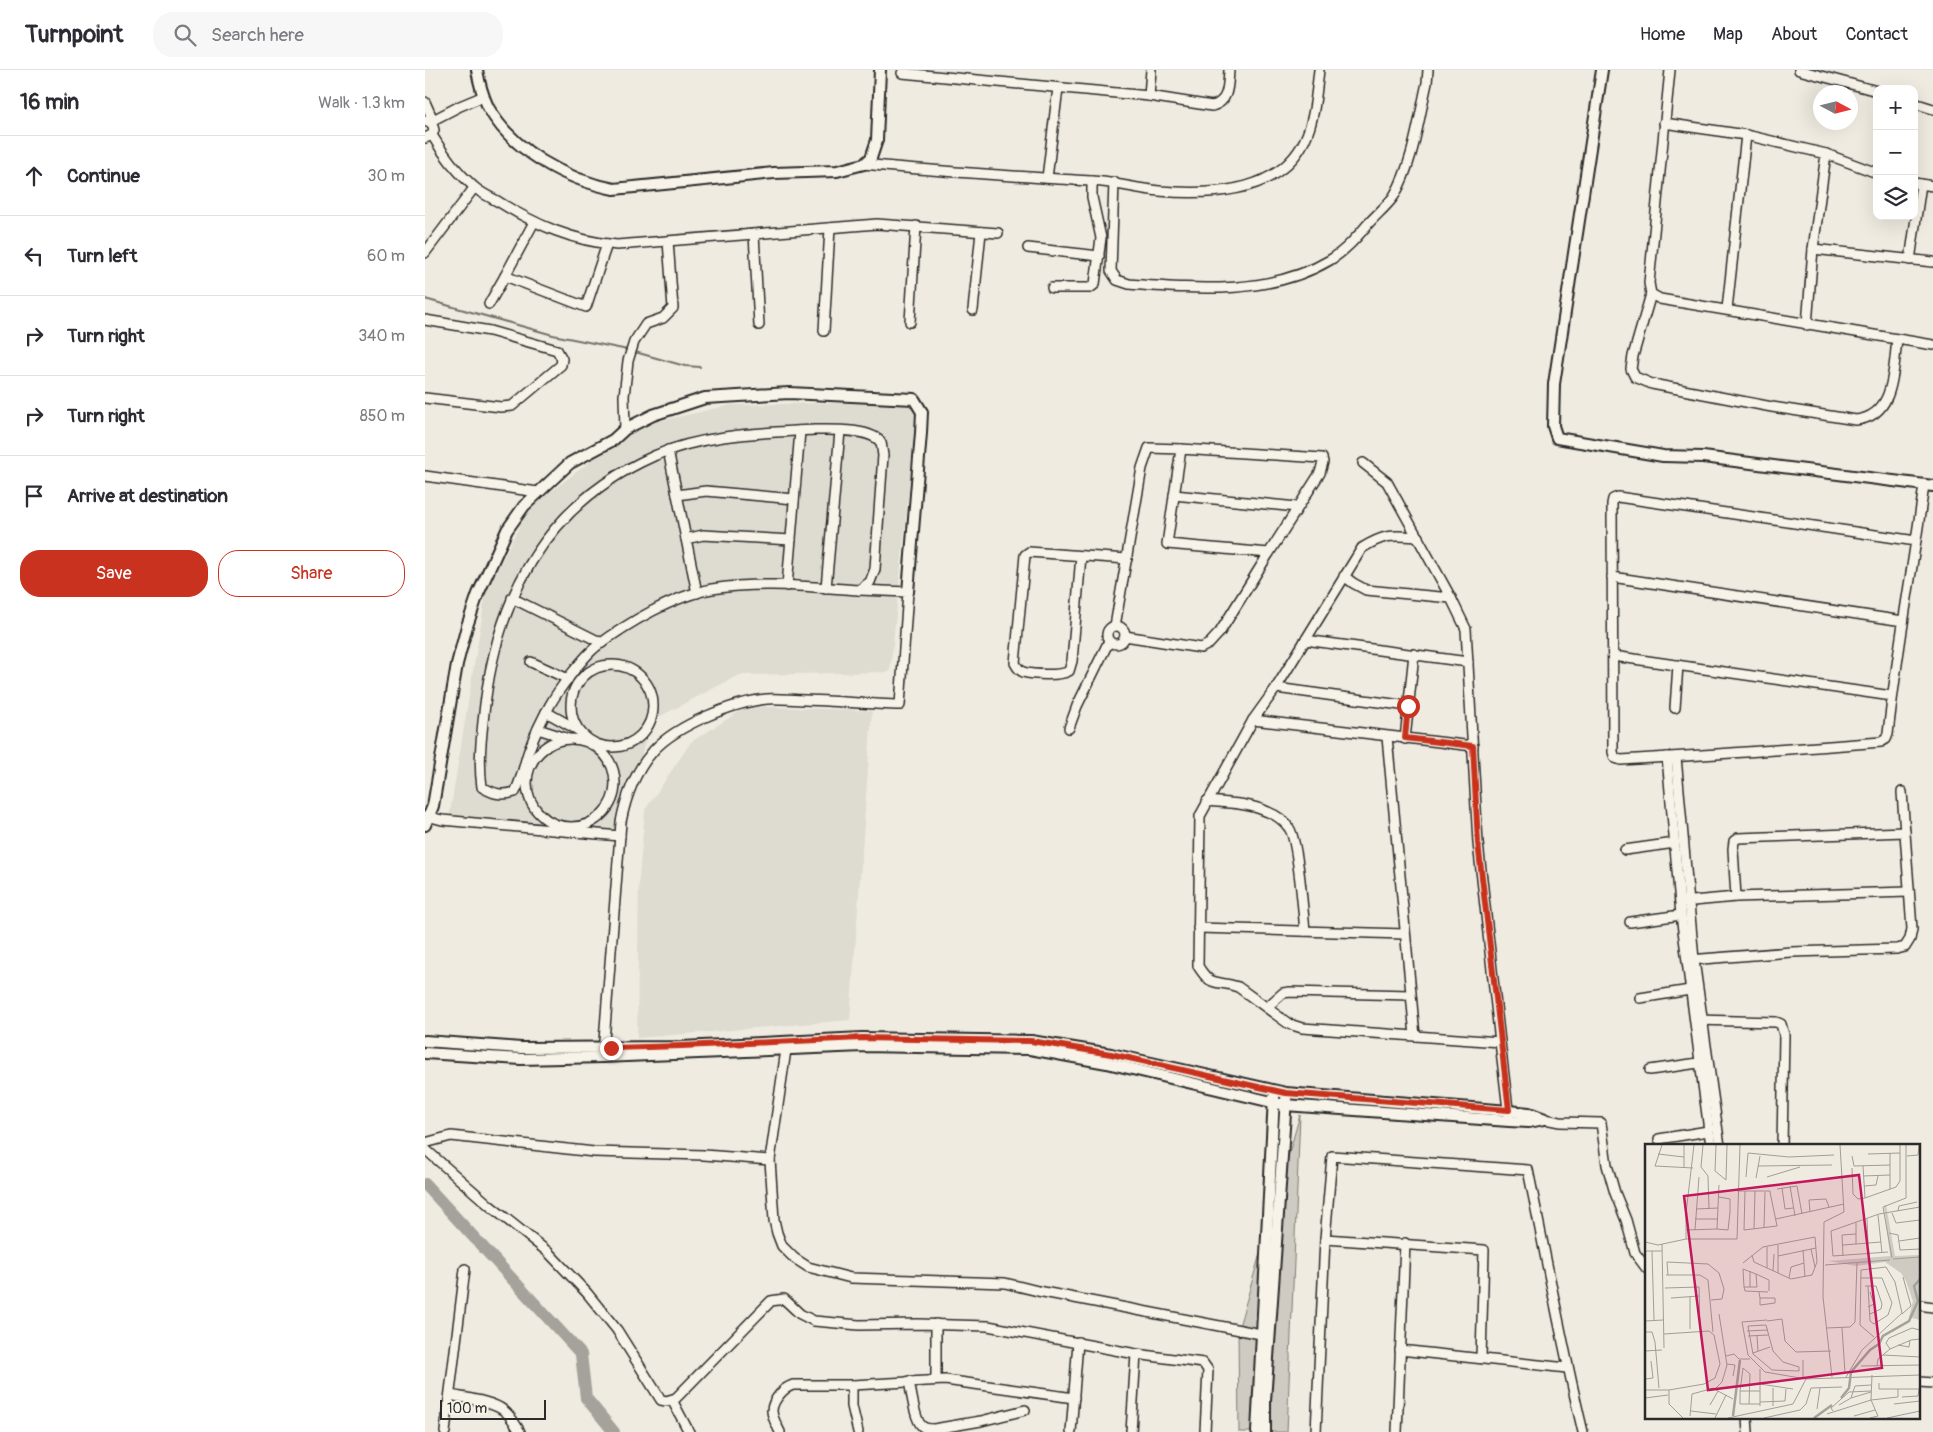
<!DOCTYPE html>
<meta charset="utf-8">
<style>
:root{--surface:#fff;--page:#f7f7f7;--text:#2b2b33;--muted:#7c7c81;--line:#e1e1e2;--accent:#c8321e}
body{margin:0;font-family:Pangolin,sans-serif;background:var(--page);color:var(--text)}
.controls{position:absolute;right:15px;top:15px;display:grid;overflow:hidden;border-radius:10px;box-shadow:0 5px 20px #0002}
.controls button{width:45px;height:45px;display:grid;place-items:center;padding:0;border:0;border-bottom:1px solid var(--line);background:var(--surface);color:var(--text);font:25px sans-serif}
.compass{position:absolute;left:1388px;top:15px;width:45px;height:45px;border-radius:50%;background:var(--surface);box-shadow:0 5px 20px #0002;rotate:97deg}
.scale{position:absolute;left:15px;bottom:12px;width:106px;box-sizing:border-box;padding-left:5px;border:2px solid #2b2b2b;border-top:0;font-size:14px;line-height:18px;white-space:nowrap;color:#2b2b2b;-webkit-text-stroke:4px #f7f3e8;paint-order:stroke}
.stop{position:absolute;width:15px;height:15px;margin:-11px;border:4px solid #c8321e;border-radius:50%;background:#fff}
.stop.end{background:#c8321e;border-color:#fff;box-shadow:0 1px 5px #0008}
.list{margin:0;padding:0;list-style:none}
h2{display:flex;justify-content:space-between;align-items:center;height:65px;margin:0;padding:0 20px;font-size:21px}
h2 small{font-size:16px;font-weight:400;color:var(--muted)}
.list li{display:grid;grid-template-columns:32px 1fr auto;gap:15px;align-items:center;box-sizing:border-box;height:80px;padding:0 20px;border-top:1px solid var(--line)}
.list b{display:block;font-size:19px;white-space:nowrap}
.list em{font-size:16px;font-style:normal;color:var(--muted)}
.actions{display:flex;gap:10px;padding:15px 20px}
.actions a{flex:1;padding:11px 0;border:1px solid var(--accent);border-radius:20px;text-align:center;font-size:18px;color:var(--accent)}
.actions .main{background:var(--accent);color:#fff}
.icon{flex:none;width:28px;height:28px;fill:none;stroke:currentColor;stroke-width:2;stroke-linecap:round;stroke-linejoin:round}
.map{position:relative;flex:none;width:1508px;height:1362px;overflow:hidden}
header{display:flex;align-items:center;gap:30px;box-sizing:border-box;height:70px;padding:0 25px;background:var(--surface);border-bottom:1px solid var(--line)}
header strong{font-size:24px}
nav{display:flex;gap:28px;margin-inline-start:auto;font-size:18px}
.search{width:350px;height:45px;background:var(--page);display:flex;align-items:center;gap:12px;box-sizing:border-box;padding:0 18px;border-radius:20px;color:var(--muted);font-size:19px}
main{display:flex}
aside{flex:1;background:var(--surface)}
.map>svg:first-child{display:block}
.built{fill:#dedbd1}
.green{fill:#cfcbc2;stroke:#7d7b76}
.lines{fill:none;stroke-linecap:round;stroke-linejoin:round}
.stream{stroke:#74726e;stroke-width:2}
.river{stroke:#a4a29a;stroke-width:12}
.minor-casing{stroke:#2b2b2b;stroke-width:12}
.tertiary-casing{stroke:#2b2b2b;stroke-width:14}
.minor{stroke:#f7f3e8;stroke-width:9}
.tertiary{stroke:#f7f3e8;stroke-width:10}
.route{stroke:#c8321e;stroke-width:6}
.inset-river{fill:none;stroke:#a4a29a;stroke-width:2.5}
.inset-road{fill:none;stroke:#a19e98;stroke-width:1}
.view{fill:#c2185b;fill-opacity:0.15;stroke:#c2185b;stroke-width:2.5}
.inset-edge{fill:none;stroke:#2b2b2b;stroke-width:2.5}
</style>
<header>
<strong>Turnpoint</strong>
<div class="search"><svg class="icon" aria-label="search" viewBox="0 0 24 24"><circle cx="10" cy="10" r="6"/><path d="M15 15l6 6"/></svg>Search here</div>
<nav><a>Home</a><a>Map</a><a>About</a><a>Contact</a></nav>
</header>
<main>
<aside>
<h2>16 min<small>Walk · 1.3 km</small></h2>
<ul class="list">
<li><svg class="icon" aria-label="ahead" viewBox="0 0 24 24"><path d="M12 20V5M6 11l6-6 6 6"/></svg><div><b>Continue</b></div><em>30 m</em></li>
<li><svg class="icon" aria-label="left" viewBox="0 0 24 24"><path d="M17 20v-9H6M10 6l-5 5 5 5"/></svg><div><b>Turn left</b></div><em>60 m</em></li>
<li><svg class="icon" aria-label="right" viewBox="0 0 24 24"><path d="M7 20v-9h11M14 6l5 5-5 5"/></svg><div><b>Turn right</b></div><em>340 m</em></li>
<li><svg class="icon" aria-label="right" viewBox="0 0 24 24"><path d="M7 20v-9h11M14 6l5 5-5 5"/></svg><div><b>Turn right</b></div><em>850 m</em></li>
<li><svg class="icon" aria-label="arrive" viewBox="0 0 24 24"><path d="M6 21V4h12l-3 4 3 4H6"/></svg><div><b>Arrive at destination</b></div></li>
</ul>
<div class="actions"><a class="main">Save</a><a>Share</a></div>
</aside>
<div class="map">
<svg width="1508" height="1362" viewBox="0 0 1508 1362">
<rect width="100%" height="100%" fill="#efebe0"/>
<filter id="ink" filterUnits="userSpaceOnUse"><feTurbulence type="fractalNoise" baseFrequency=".02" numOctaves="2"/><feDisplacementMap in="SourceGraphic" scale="10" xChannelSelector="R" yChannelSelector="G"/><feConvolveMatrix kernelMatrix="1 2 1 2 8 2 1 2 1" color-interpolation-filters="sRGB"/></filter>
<g filter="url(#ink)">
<g class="built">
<polygon points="493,331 465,602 314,605 226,651 195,761 24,749 61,522 103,439 212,356 306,335"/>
<polygon points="323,636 447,641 425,950 212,968 214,806 220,740 266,672"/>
</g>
<polygon class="green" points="875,1045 862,1362 814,1362 813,1260"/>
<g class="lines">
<g class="stream">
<polyline points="0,229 128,265 203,280"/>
<polyline points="210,282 260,296 275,297"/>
</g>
<polyline class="river" points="0,1114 156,1284 161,1328 189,1362"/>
<defs>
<g id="minor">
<polyline points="1245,0 1224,213 1226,224 1235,229 1508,275"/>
<polyline points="1374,0 1452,21"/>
<path d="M477,3L724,26L787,36C804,32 803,15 804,0"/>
<polyline points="724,26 726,0"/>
<polyline points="0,32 8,50 5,53"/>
<polyline points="1489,33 1508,39"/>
<polyline points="8,50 35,36 59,26"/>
<polyline points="0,51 7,54 9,60 7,65 0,68"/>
<polyline points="1239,53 1321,65 1401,84 1452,103"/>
<path d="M7,65C18,84 31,101 48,116C55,123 65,127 74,132C111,155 148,171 192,175L452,154L573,163"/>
<path d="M439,94C515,102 591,106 666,111C689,112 711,119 734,121C769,124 815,124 846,106C888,82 889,42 894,0"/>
<polyline points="622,108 633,18"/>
<path d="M689,112L686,201L692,210L704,214C769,219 845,226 905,190C920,181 932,167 943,154C951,145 962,136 969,126C988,94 994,48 1002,13L1003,0"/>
<polyline points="1489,113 1508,116"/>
<polyline points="329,164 334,255"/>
<polyline points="603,178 674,186"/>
<polyline points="1388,179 1508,192"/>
<polyline points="0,183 49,118"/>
<polyline points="1485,190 1496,114"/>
<polyline points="80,206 161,237 182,174"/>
<polyline points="627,218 665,218 670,214 676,168 667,127 667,111"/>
<path d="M1226,224L1208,286L1206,299L1210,307L1227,314L1347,337L1431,350C1470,346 1468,300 1472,270"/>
<polyline points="64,234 80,206 109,152"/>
<polyline points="1302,239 1321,65"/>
<polyline points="548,240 556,162"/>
<polyline points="0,250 65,261 132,280 137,289 136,295 87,336 76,337 0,328"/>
<polyline points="485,252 491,156"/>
<polyline points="1382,255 1388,179 1401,84"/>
<polyline points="399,261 405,158"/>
<polyline points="200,359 199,326 203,291 209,272 221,254 238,248 248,238 243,171"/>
<path d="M389,360C405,360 447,358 456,373C457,376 457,381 458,385L450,499L445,512L434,520C385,517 335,511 287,519C248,526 203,553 172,576C159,586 133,620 125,635C117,649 110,664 104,680C99,694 97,709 90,722C76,726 69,724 57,717C53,690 57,661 60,634C74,522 123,433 229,386C278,364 336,363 389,360Z"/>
<polygon points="756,379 897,388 898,392 895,403 844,483 742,474"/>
<polyline points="243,380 272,523"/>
<polyline points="0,406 113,422"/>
<polyline points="252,425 281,421 369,429"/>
<polyline points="749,425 872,437"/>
<path d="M993,467C966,465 960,464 937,478L851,618L828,650L1048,676"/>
<polyline points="261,469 278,465 366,470"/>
<path d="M1491,471L1193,427L1188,429L1187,434L1188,682L1190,688L1196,690C1283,685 1370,679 1456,672L1461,669L1463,664C1472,580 1488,498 1499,415"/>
<path d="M656,486L647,591L644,601C636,606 608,605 598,602C594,600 592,597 590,593L600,485L604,482L702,489"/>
<polyline points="919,506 928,513 941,520 1026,528"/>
<polyline points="1187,507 1478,551"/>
<polyline points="362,516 375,361"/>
<polyline points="401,518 415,361"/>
<polyline points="87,528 177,573"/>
<circle cx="691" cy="565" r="9"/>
<polyline points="690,556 717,398 724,378 756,379"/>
<polyline points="700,566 776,578 784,574 795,562 844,483"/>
<polyline points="880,570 1043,592"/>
<polyline points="1188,586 1467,626"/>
<polyline points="106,592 143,609"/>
<circle cx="187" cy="636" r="41"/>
<polyline points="851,618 983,636"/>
<polyline points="1250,638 1253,595"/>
<polyline points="121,642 153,660"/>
<path d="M828,650L775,746L773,896C787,919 791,909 813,917L864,954L877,958L1075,972L1053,773L1041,559L1026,528L962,412L938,393"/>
<polyline points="644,658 652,636 684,571"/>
<polyline points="113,659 141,668"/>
<polyline points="962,667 990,966"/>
<polyline points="980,669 989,584"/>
<circle cx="146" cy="713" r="44"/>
<polyline points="1242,687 1256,845 1286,1076"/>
<polyline points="1251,687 1269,890 1295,1076"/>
<path d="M782,731C802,733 824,733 843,742C851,745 859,751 864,758C873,770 878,842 880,861"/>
<polyline points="2,746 17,750 195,766"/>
<polyline points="1200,780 1250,773"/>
<polyline points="1311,827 1308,779 1309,771 1313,768 1480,762"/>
<polyline points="1257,832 1311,827 1484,822"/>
<polyline points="1205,852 1256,845"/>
<polyline points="773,858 980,864"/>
<polyline points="1264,890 1366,882 1472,879 1480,877 1485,869 1487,859 1477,722"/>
<polyline points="1215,928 1265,920"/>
<polyline points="842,937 858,923 865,922 985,925"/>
<polyline points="1271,950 1351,952 1356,954 1359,965 1357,1076"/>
<polyline points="1075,972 1084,1048"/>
<polyline points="362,973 345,1090 349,1150 352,1163 357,1176 369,1188 383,1197 426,1208 580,1213 613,1221 836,1264"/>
<path d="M178,984L196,752C201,725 211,700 229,680C252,655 309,632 342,629C354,628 367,630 380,630C411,631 443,634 475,635L483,522L434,520"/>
<polyline points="1225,1000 1280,992"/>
<polyline points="1120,1049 1135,1052 1176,1053 1182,1095 1190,1123 1201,1150 1210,1183 1222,1199"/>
<polyline points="1234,1069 1283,1061"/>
<polyline points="0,1073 26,1066 169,1082 279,1085 345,1090"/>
<polyline points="0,1079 64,1135 123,1182 162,1223 192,1260 236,1330 241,1331 251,1328 346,1231 359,1229 375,1244 389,1251 434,1255 493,1254 563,1256 711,1284 778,1293 783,1300 780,1362"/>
<polyline points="900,1169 1059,1180 1056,1288"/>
<polyline points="1494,1235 1508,1237"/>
<polyline points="975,1280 1142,1298"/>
<polyline points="511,1309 511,1254"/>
<path d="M484,1311C486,1321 490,1351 497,1356C500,1359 505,1359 509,1359L556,1351L600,1340"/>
<polyline points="1494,1312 1508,1313"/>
<polyline points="427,1315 427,1336 433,1362"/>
<path d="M25,1325C39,1328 67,1331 78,1340C86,1345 90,1354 95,1362"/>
<polyline points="247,1330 264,1362"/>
<polyline points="1322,1348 1323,1362"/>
<polyline points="20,1362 40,1199"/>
<path d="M355,1362C347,1346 342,1339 355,1324C359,1319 362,1317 368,1315H427L520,1310L649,1328"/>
<polyline points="646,1362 653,1272"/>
<polyline points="706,1362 711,1284"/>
<path d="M891,1362L900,1169L907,1086L1103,1100C1121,1187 1137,1275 1158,1362"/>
<polyline points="972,1362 980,1173"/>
</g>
<g id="tertiary">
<path d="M52,0C54,12 58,26 63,37C87,81 142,110 189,119L349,103L412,101L439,94L446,88L452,70L455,0"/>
<polyline points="1177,0 1129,314 1128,356 1132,368 1238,386 1278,387 1508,416"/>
<polyline points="0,755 8,736 32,594 42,556 53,524 82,460 99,436 145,393 188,370 200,359 228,345 280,328 364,323 489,329 497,342 496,363 483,522"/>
<polyline points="0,971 96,978 257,977 437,968 606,971 686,984 861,1023 1084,1041 1104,1043 1120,1049"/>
<polyline points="0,983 96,989 178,987 438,976 605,979 682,993 860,1035 1084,1051 1104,1052 1119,1049"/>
<polyline points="832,1362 849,1027"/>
<polyline points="840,1362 840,1331 861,1029"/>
</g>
</defs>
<use href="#minor" class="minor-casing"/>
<use href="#tertiary" class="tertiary-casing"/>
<use href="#minor" class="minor"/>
<use href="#tertiary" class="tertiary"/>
</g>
</g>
<g class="lines" filter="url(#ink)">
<polyline class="route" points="186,978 257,976 437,968 606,971 686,984 861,1023 1084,1040 1053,773 1048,676 980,668 983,636"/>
</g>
<g transform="translate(1220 1074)">
<rect width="275" height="275" fill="#efebe0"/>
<path d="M241,61L250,112L275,111V176L264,173L268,157L261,137L256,129L240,118L211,122L183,117L245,112L239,62Z" fill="#cfcbc2"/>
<path class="inset-river" d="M196,254L204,244L206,228L225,206L234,200L238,192L264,177L273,157L269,142L275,135M88,272L95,216M169,274L187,261"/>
<path class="inset-road" d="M17,1L10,22L48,24M39,1V23M58,1L56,23L63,32L64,65M71,1L70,27L81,36L82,1M245,9V45M13,10L39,13M223,10L255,9M207,12L209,22L245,21M262,12L273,11L274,1M113,22L187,21M218,22L220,54L251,43L255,37V1M207,24L208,50L213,55L220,54M218,32L245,31M101,33L103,9L144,13L189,11M122,33L155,23M111,34L115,12M145,42L150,72M219,42L231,41L233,32M137,44L140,65L148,64M132,45L152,42L157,70M92,47H125V48L132,82L99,86L100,47M51,65L73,64M253,67L254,62L272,58M165,68L164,56L181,55L184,63M247,69L251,79L275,76M233,71L237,109M50,75H73M131,75L199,60M222,75L223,100M211,79V100M119,84L120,48M72,85L83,86L85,68V55L74,53M109,85L110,47M41,86L72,85L74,41M50,86L54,33M244,89L253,91L255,106L275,105M41,95V69L49,1M254,97L275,94M0,98L13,101L41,95H92L95,1M17,100L19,204M198,101L236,98M166,105L170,123M158,106L160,133M0,107H17M7,107L9,176M243,108L188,112L186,87L234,70L275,63M107,111L109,118L133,129V101M133,112L171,104M198,112L197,91L211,90M247,114L238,63L261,54V1M248,115L275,113M98,119L118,103L170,93L172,118L167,131L146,135L133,129M180,121L245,116M122,124V103M98,125L111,130L112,143H99ZM105,127V143M128,127L129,110M111,130L124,136V147M21,131H55L63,136L68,188M23,131L22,118L63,120L74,129L79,145L77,155L66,156M144,134L146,123L159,119M216,134H237L247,159L243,171L229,180L225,177L223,142M220,142H231L237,160L236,165L225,170M99,143L100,147L123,148M20,144L54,143L55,185M114,148L115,154V161L130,159V154H115M45,153V185M26,154L54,152M223,163L229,160L225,148M257,170L266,162L258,133M122,176L97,178L103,211L120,228L161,235M0,177L18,176M122,177L137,175L140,197L151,208L186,207M121,181L128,207L138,218L154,223V227L127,226L108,210L103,182ZM181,184L205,183L210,178L212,119M197,184L200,229M102,187L123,186M0,188H7L10,198L14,244M19,190L64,187L69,191L75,220L70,234L59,240L24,246V260L38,274M103,192L123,191M112,192L113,207M253,201L264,203L265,196M245,205L241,199L244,194L267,184L275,186M0,207L17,206M108,209L125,203M238,211L275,213M81,212L89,210L94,215H105M0,215V233M158,216V234M82,220L90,221L88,232M216,222L275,221M232,222L233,215L245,205L266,196L275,195M115,225V262M187,233L178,153L179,78L199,68L195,1M201,233L217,206L257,169L250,138L241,123L216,126L215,181L229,193M0,235L8,234L6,217M234,239V245H275M115,240L148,245M71,244L77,238L82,221L74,170M128,244V262M0,246H24M71,246L88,255M95,247L98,224L105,230L104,260M115,247H95V260H115M257,253L273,252L274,245M0,254L23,251M206,254L226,248M115,258L140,257L141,245M249,260L275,257M65,261L73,247M194,261L206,254L210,242L226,241M172,265L175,244M46,267L71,270M188,267L186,264L204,248L226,247M182,270L226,256L253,253V245M45,272L47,250L69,244M209,272L230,266M70,274L81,251M83,274L148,260L161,235L275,231M119,274L155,266L161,260L166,244L197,243M225,274L233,272L226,256L227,231M242,274L275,267"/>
<path class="view" d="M214,31L237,224L63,246L39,52Z"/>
<rect width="275" height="275" class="inset-edge"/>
</g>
</svg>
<div class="controls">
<button>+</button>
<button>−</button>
<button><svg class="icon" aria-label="layers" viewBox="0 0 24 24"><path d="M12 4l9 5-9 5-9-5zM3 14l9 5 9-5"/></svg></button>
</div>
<svg class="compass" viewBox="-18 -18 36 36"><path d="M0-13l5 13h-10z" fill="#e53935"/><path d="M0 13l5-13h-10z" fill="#7c7c81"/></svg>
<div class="scale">100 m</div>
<div class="stop" style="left:983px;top:636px"></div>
<div class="stop end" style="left:186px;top:978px"></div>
</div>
</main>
